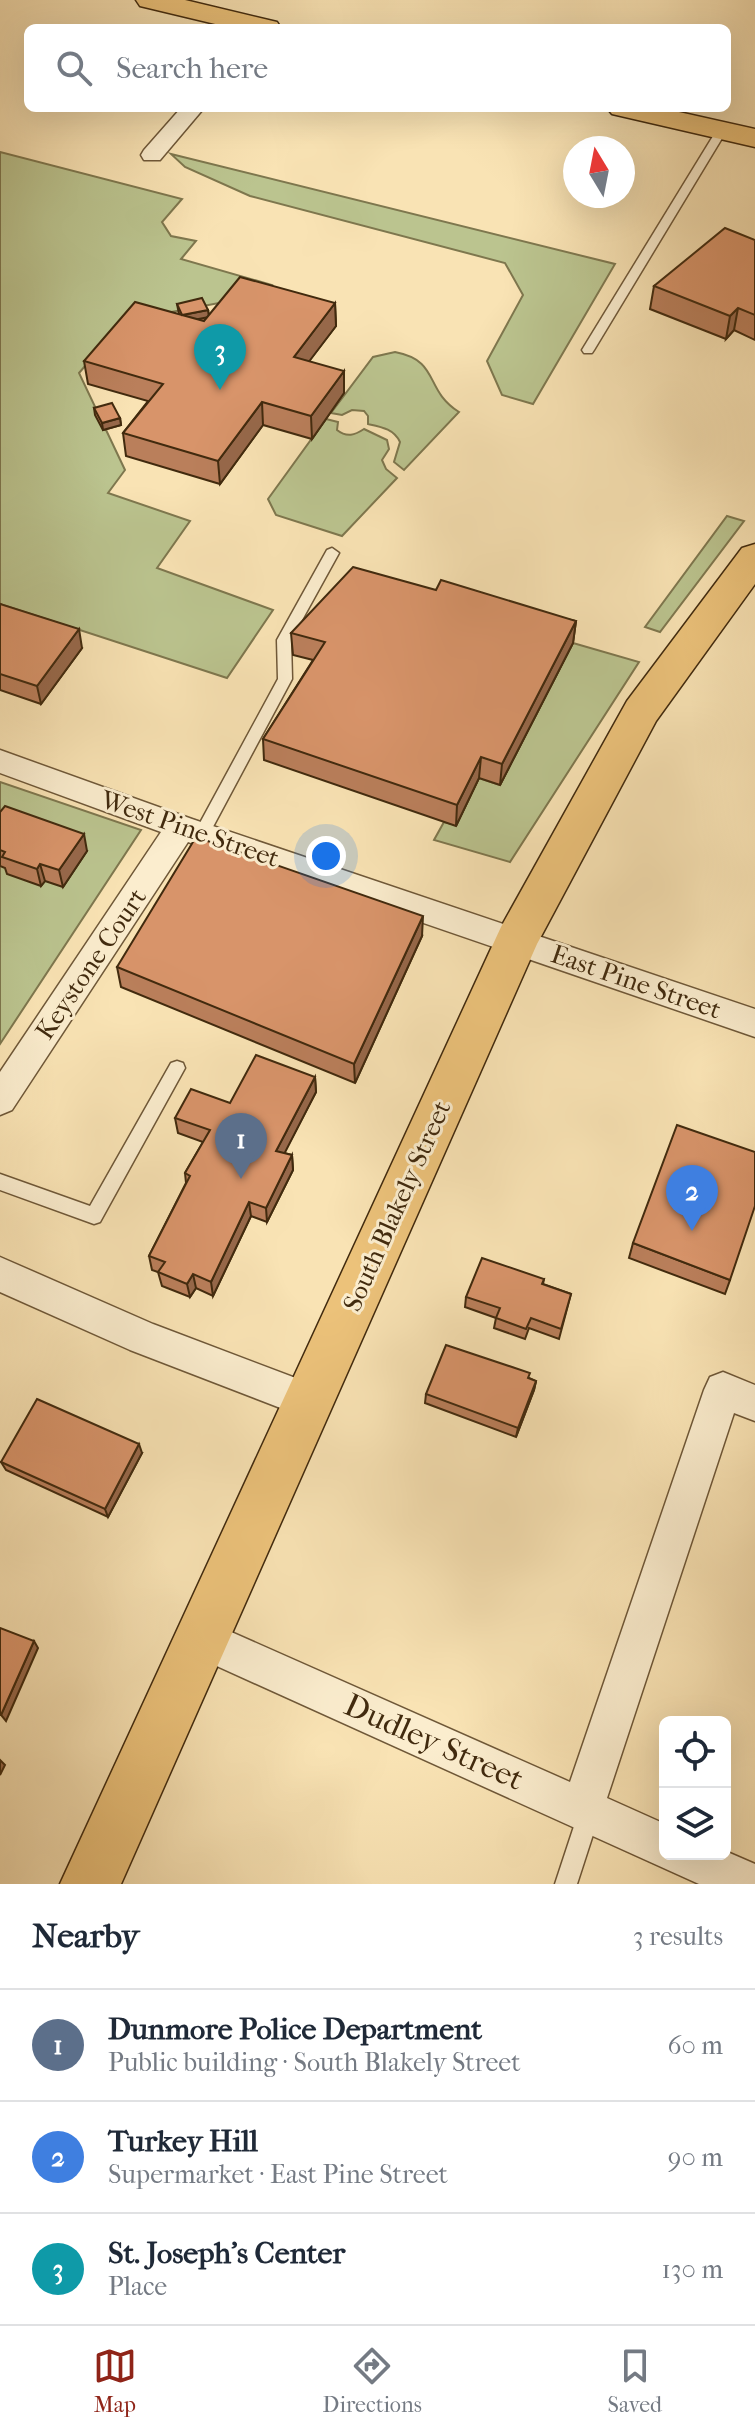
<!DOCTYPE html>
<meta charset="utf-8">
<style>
:root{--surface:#fff;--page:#f6f6f7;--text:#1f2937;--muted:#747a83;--line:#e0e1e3;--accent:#8f2418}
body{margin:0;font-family:"IM FELL French Canon",serif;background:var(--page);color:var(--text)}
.controls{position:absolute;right:24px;bottom:24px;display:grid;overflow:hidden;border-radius:12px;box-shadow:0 8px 32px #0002}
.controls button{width:72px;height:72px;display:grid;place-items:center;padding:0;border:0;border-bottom:2px solid var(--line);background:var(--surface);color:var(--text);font:40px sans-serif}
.compass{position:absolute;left:563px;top:136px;width:72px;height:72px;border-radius:50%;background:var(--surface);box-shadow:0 8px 32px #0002;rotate:350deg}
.you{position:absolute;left:326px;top:856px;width:28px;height:28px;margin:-20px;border:6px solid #fff;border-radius:50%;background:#1a73e8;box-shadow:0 0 0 12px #1a73e833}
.badge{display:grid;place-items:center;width:52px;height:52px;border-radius:50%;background:var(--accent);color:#fff;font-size:26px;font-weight:700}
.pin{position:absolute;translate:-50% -66px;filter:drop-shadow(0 2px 4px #0008)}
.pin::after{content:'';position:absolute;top:42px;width:28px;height:24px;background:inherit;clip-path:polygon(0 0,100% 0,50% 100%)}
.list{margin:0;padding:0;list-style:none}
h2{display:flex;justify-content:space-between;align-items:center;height:104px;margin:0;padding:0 32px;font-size:34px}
h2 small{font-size:26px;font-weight:400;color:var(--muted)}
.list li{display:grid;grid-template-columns:52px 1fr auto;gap:24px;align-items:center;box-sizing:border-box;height:112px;padding:0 32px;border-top:2px solid var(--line)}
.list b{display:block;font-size:30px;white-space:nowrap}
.list p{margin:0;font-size:26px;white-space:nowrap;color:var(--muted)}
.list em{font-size:26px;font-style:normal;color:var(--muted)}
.icon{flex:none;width:44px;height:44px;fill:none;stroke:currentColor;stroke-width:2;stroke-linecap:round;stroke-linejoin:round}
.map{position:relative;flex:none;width:755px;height:1884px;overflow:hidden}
.search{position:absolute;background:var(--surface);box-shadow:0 8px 32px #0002;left:24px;right:24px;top:24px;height:88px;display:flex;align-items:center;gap:20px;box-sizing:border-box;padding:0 28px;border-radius:12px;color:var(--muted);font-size:30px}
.sheet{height:440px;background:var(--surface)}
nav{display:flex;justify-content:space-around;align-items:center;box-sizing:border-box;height:112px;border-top:2px solid var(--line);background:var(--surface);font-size:22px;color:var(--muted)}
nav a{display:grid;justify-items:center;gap:4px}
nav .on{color:var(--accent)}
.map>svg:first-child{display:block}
.green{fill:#bbc48f;stroke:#7e774e;stroke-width:2}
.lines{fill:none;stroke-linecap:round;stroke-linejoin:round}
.lane-casing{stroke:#6f5838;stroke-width:3}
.street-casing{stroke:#6f5838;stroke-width:3}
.primary-casing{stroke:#412a0e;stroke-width:3}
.lane{fill:#fbedce;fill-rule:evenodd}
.street{fill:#fbedce;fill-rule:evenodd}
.primary{fill:#ecc27a;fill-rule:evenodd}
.wall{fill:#ba7f5b;stroke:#412a0e;stroke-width:2}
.shaded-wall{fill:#97684a;stroke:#412a0e;stroke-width:2}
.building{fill:#d8946a;stroke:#412a0e;stroke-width:2}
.labels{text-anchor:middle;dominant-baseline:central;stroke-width:6;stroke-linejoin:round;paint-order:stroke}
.street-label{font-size:26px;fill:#412a0e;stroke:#fbedce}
.near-street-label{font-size:32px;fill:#412a0e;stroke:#fbedce}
</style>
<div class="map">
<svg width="755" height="1884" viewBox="0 0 755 1884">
<rect width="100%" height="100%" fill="#f9e3b4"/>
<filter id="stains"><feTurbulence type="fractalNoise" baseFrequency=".0025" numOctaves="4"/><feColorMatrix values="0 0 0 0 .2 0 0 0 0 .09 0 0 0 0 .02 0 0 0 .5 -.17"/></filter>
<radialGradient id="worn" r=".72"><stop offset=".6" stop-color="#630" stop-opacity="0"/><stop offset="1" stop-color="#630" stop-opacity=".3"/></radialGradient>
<g class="green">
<polygon points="0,152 182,199 162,222 171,236 196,241 181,259 272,285 266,294 124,321 79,373 125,470 108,493 190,521 157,568 273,610 227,678 0,604"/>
<polygon points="171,154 615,264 533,404 502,395 487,361 523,295 505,263 250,196 185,167"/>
<path d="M395,352C441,361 423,389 459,412L404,470L394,462L400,442C394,429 382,427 368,424V416L364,411L352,410L342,415L331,413L373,357Z"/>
<path d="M326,419L338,422L337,430C347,438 355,435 364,429L387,440L389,449L382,460L386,469L397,478L342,536L276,515L268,499Z"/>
<polygon points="727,516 744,521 660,632 645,627"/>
<polygon points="573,643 639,662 510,862 434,840 444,822 456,825 479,778 500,785"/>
<polygon points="0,782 141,830 0,1044"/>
</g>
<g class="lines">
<defs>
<g id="lane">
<polygon points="718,128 727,130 594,350 592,353 584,353 582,350"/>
<polygon points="332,548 339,553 291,640 292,679 207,838 197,838 194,834 278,679 277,640 327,550"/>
<polygon points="177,1061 183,1063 185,1068 100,1222 94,1224 0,1190 0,1174 90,1206 171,1063"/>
<polygon points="589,1802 597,1805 600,1813 577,1884 555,1884 581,1805"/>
</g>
<g id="street">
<polygon points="181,108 204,108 160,160 144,160 141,155 144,150"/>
<polygon points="0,750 192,819 755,1009 755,1037 188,842 12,1110 0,1115 0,1072 161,832 0,773"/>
<polygon points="0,1257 153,1324 322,1388 328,1401 322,1414 309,1419 130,1350 0,1292"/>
<polygon points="723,1372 755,1385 755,1421 734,1413 607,1798 665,1824 665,1854 725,1854 725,1851 755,1864 755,1884 699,1884 188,1653 182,1639 188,1625 202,1619 570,1782 704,1390 710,1377"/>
</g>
<g id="primary">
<polygon points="136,0 185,0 277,22 281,28 232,28 140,6"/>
<polygon points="607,108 661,108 755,129 755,147 612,114"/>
<polygon points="755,544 755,584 656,721 537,944 121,1884 60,1884 501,927 627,701 742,548"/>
</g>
</defs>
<use href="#lane" class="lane-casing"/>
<use href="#street" class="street-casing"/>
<use href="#primary" class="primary-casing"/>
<use href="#lane" class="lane"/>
<use href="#street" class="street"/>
<use href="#primary" class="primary"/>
</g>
<g class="wall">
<polygon points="755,240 755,340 734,330 726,339 650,309 654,286"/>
<polygon points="335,303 336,326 309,361 344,393 312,439 263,425 220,484 126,456 123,433 148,401 88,384 84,361 179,314 177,304 208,310 209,316"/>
<polygon points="94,408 120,418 121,425 103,430 95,415"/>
<polygon points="436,590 576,621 573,643 500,785 479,778 456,826 264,760 263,739 313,660 293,655 291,633"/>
<polygon points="0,604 82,648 41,704 0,690"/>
<polygon points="0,812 87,851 63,887 45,881 41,886 7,874 5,868 0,866"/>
<polygon points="422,936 355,1083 121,987 117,967"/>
<polygon points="315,1077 316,1092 284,1153 292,1155 293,1170 267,1222 251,1216 213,1296 196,1288 190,1297 162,1286 158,1272 152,1270 149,1256 186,1183 185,1173 203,1142 178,1133 175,1118 230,1103"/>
<polygon points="633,1243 730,1280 725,1294 629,1258"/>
<polygon points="544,1279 543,1284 571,1294 559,1339 529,1328 525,1339 494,1328 496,1318 465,1307 466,1297"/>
<polygon points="529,1378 536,1381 534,1390 516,1437 425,1403 426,1394"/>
<polygon points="142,1453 108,1517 6,1470 1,1462"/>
</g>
<g class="shaded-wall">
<polygon points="335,303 336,326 295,380 294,357"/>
<polygon points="738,308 734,330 726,339 730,316"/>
<polygon points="208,310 209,317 183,322 182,315"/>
<polygon points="344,371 344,393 312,439 311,416"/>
<polygon points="262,402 263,425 220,484 218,461"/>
<polygon points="120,418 121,425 103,430 102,423"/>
<polygon points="576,621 573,643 500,785 502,764"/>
<polygon points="79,629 82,648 41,704 37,686"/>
<polygon points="481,757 479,778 456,826 457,805"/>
<polygon points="84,834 87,851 63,887 59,870"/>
<polygon points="40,864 45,881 41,886 37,869"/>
<polygon points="423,916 422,936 355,1083 354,1064"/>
<polygon points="315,1077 316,1092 278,1166 276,1151"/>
<polygon points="292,1155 293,1170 267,1222 266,1208"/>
<polygon points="249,1202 251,1216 213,1296 211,1282"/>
<polygon points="193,1274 196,1288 190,1297 187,1284"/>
<polygon points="536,1381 534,1390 516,1437 518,1428"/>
<polygon points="139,1444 142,1453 108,1517 105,1509"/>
<polygon points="34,1641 38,1648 6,1721 1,1715"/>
<polygon points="0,1760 5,1765 0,1775"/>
</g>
<g class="building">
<polygon points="725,228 755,240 755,315 738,308 730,316 654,286"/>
<polygon points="240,277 335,303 294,357 344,371 311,416 262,402 218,461 123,433 163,384 84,361 135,302 204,321"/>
<polygon points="202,298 208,310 182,315 177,304"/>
<polygon points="112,403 120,418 102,423 94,408"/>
<polygon points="353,567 436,590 441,580 576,621 502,764 481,757 457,805 263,739 325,642 291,633"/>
<polygon points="0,604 79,629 37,686 0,674"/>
<polygon points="5,806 84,834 59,870 40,864 37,869 2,857 5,852 0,850 0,812"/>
<polygon points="196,837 423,916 354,1064 117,967"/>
<polygon points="256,1055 315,1077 276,1151 292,1155 266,1208 249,1202 211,1282 193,1274 187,1284 158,1272 165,1262 149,1256 190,1176 185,1173 210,1130 175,1118 191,1089 230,1103"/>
<polygon points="677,1125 755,1152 755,1206 730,1280 633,1243"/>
<polygon points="482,1258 544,1279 542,1284 571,1294 561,1329 531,1318 526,1329 496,1318 500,1308 466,1297"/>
<polygon points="446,1345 530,1373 528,1378 536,1381 518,1428 426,1394"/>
<polygon points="37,1399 139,1444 105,1509 1,1462"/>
<polygon points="0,1628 34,1641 1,1715 0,1715"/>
</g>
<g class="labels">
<g class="street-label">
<text transform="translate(190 829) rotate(19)">West Pine Street</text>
<text transform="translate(91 964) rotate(-56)">Keystone Court</text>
<text transform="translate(636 982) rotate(19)">East Pine Street</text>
<text transform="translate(397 1206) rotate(-66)">South Blakely Street</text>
</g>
<g class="near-street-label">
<text transform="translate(434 1742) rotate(24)">Dudley Street</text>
</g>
</g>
<rect width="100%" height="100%" filter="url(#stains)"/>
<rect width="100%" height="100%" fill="url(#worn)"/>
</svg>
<div class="controls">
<button><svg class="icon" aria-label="locate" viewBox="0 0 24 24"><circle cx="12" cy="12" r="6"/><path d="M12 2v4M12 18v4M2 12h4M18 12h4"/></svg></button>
<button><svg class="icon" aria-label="layers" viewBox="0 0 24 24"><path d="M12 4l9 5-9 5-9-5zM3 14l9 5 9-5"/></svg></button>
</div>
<svg class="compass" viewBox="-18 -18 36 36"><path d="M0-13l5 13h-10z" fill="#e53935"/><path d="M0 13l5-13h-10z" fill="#747a83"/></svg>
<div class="you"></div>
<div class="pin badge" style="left:241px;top:1179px;background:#5c6f8a">1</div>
<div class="pin badge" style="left:692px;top:1231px;background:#3f7fe0">2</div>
<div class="pin badge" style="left:220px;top:390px;background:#0f9aa8">3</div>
<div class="search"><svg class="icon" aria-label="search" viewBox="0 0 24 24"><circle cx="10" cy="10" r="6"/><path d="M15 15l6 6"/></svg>Search here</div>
</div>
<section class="sheet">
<h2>Nearby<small>3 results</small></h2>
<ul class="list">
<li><span class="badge" style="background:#5c6f8a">1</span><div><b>Dunmore Police Department</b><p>Public building · South Blakely Street</p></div><em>60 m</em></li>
<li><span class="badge" style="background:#3f7fe0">2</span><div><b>Turkey Hill</b><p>Supermarket · East Pine Street</p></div><em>90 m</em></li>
<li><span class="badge" style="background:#0f9aa8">3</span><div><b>St. Joseph's Center</b><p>Place</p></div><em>130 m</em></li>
</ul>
</section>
<nav>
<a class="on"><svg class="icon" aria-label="map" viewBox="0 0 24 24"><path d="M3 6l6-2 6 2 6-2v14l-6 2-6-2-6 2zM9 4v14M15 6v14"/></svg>Map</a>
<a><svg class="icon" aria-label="directions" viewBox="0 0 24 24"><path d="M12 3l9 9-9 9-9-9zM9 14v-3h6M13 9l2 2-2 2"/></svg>Directions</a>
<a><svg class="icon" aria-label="saved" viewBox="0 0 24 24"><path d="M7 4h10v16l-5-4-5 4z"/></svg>Saved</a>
</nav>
